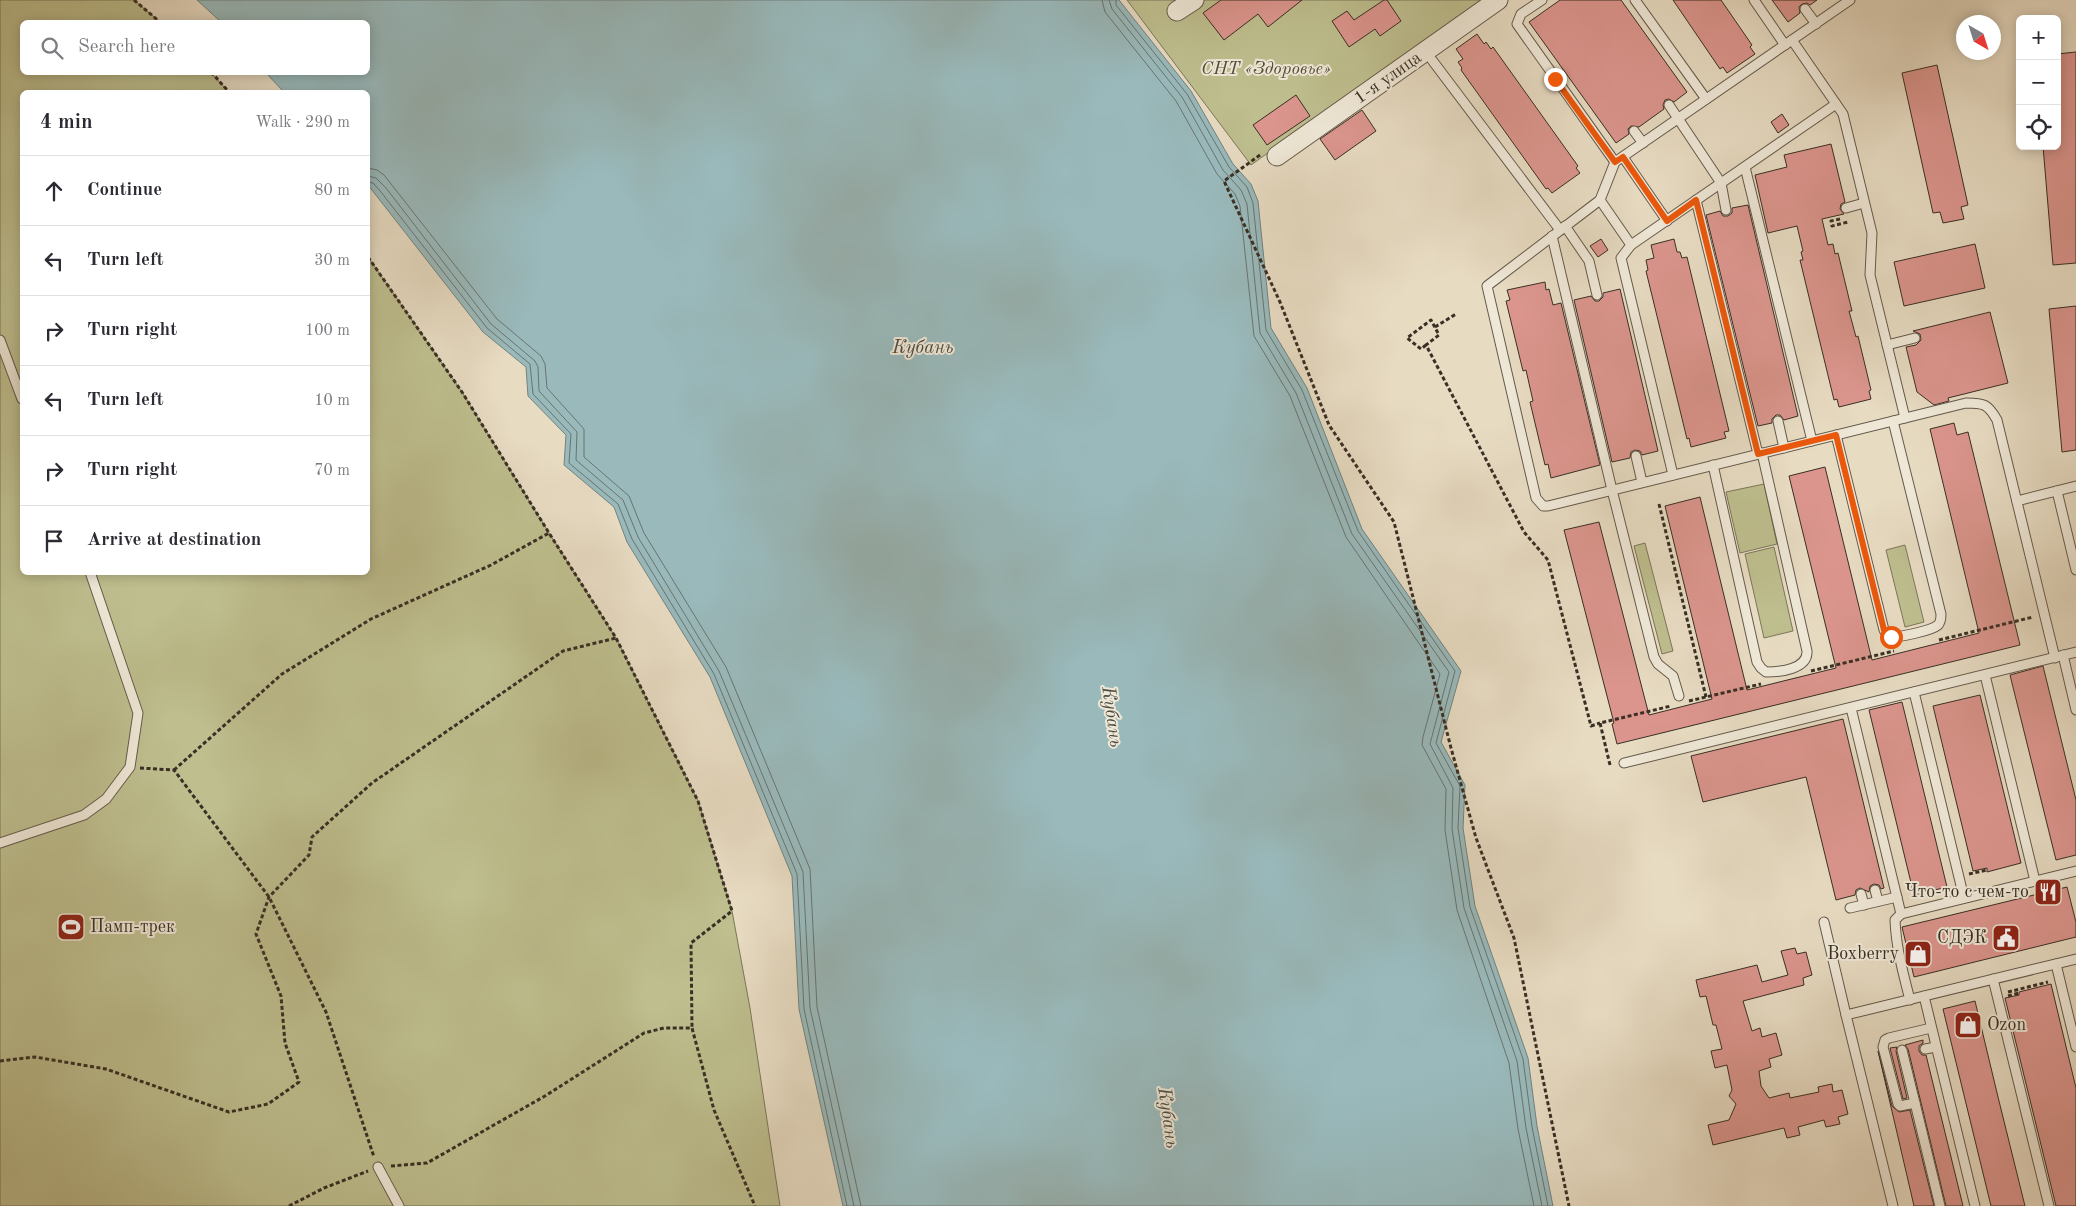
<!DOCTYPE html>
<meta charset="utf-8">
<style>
:root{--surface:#fff;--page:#f2f2f3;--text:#2b2b33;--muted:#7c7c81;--line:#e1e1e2}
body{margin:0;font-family:"Old Standard TT",serif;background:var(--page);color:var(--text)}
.controls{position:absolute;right:15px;top:15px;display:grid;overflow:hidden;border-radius:8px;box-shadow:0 2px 12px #0003}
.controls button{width:45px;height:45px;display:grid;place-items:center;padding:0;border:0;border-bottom:1px solid var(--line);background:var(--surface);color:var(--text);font:25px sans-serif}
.compass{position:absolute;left:1956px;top:15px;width:45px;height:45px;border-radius:50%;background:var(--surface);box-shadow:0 2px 12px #0003;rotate:141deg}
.stop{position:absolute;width:15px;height:15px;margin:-11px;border:4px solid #ea580c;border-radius:50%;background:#fff}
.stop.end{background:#ea580c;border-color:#fff;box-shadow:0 1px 5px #0008}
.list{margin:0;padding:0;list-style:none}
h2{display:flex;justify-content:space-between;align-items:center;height:65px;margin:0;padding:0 20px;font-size:21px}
h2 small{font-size:16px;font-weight:400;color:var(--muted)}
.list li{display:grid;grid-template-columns:32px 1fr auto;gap:15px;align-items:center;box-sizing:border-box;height:70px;padding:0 20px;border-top:1px solid var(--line)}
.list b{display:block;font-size:19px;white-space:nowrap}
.list em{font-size:16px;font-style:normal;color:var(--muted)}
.icon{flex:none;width:28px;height:28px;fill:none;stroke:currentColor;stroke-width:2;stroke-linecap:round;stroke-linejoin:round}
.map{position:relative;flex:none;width:2076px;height:1206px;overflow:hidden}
.search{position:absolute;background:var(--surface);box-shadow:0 2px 12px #0003;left:20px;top:20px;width:350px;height:55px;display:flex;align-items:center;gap:12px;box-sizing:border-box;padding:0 18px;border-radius:8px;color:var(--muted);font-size:19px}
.panel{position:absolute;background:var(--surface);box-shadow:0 2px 12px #0003;left:20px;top:90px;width:350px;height:485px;border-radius:8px}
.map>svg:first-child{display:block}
.green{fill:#bebe8e;stroke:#7c765a}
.water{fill:#99b9bb;stroke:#73827f}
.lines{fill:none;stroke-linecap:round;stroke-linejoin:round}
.shore{stroke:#697470;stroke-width:1}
.building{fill:#db958d;stroke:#392f25}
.service-casing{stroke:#645a4c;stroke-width:11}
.minor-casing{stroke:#645a4c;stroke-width:21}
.path{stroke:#392f25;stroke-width:3;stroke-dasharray:4 2.5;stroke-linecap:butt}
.service{stroke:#efe8d7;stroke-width:9}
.minor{stroke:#efe8d7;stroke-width:19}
.route{stroke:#ea580c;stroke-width:6}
.labels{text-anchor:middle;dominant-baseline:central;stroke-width:4;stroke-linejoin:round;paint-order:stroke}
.park-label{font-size:18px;font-style:italic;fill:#544c3a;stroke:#efe8d7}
.street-label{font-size:18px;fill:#392f25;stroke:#efe8d7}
.poi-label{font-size:18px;fill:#392f25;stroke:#efe8d7;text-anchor:end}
.water-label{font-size:19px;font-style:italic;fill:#4c4b43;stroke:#efe8d7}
</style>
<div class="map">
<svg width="2076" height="1206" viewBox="0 0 2076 1206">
<rect width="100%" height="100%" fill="#e7dbc2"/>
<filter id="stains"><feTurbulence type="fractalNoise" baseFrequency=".004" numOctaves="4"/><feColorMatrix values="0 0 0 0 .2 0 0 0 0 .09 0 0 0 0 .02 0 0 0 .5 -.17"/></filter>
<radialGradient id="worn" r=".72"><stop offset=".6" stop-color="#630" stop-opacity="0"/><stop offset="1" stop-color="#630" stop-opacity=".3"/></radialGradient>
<g class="green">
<polygon points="0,0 134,0 160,22 22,22 22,72 211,73 229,92 22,92 22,572 368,572 368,257 462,392 549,533 616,638 698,801 732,911 750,1008 780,1206 0,1206"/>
<polygon points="1127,0 1482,0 1251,165"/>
<polygon points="1764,484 1777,544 1740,553 1726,492"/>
<polygon points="1645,543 1673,651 1662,654 1634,546"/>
<polygon points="1905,545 1924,622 1905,627 1886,550"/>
<polygon points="1774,547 1793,631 1764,638 1745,554"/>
</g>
<polygon class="water" points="197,0 1119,0 1191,91 1233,164 1251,184 1258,201 1271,328 1307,388 1362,529 1461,671 1441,742 1465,785 1463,828 1475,906 1528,1058 1537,1126 1553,1206 843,1206 799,1009 792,876 710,677 627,542 614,507 564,465 566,435 528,396 526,367 483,332 368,185 368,92 284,92 266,73 368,72 368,22 221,22"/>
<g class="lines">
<g class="shore">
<polyline points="1102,0 1105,12 1176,101 1217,174 1235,194 1240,206 1254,336 1290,396 1346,537 1440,674 1423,737 1422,745 1446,789 1445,830 1457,910 1509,1063 1518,1129 1534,1206"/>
<polyline points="1109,0 1112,9 1182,97 1223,170 1241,190 1247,204 1260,333 1296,393 1352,534 1449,672 1430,744 1453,788 1452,829 1464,908 1517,1061 1526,1128 1542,1206"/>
<polyline points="1116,0 1116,5 1187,94 1229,167 1247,187 1253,203 1266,330 1302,390 1358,531 1455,671 1436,743 1460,786 1458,828 1470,907 1523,1059 1532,1127 1548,1206"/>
<polyline points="368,168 377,170 384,175 497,319 541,356 545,364 547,388 584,429 584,457 629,496 644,533 726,667 810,869 817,1007 861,1206"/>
<polyline points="368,176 376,178 386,188 491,324 535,361 538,367 539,391 577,432 576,460 623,500 638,537 719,671 803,872 810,1008 854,1206"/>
<polyline points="368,182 373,183 381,192 487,328 530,364 533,394 571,434 569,463 618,504 632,539 714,674 797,874 804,1009 847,1206"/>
</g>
</g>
<g class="building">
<polygon points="1221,0 1302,0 1268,27 1258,14 1224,40 1203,13"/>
<polygon points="1384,0 1387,0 1401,21 1380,36 1375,29 1349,47 1332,21 1347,11 1354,20"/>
<polygon points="1560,0 1621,0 1687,92 1674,102 1669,99 1665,100 1663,105 1664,109 1639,127 1631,126 1628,129 1629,134 1616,143 1529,22"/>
<polygon points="1673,0 1721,0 1752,45 1750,47 1755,54 1727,73 1723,67 1720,69"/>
<polygon points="1772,0 1817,0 1810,5 1807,3 1802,4 1799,7 1800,13 1788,22"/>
<polygon points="1477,34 1484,44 1486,42 1491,49 1493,47 1578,166 1576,168 1580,173 1552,193 1548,188 1546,189 1461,70 1462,68 1458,62 1463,59 1456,49"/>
<polygon points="2076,52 2076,263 2053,265 2043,146 2057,146 2057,54"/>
<polygon points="1937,65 1968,205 1961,207 1964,219 1943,223 1940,212 1933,213 1902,73"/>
<polygon points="1296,95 1310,116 1267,145 1253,125"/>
<polygon points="1362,110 1376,131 1335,160 1320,139"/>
<polygon points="1782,114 1789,125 1778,133 1771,122"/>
<polygon points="1831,144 1845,202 1841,204 1840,209 1844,214 1822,219 1828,245 1833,244 1835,254 1838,253 1852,311 1849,311 1856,337 1858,336 1871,390 1869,391 1871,399 1839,407 1837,399 1834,400 1800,260 1803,260 1801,252 1803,251 1797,226 1768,233 1755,175 1787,167 1784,155"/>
<polygon points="1748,205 1798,416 1784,420 1780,415 1776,415 1772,419 1772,423 1758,426 1706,215 1720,211 1723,216 1728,216 1732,213 1732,208"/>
<polygon points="1601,239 1608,250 1598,257 1590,246"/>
<polygon points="1674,239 1677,252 1680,252 1682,258 1687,257 1729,431 1724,432 1726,438 1691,447 1689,438 1687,439 1646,271 1648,270 1646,260 1654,258 1651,245"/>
<polygon points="1975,244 1985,288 1904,306 1894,262"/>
<polygon points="1545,282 1546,290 1549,289 1553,305 1561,303 1600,465 1551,478 1548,464 1545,465 1530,402 1533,401 1526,370 1523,371 1506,301 1510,300 1507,290"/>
<polygon points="1620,289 1658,451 1642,455 1640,451 1635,450 1631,452 1630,458 1612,462 1574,300 1591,296 1595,301 1599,301 1603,297 1603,293"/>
<polygon points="2076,306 2076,450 2062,452 2049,309"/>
<polygon points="1990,312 2008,383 1948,398 1949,401 1934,405 1917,392 1906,347 1916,345 1921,340 1920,334 1913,331"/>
<polygon points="1954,423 1957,435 1968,432 2020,645 1617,744 1612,724 1614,723 1564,530 1599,522 1649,715 1712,699 1665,506 1700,497 1747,690 1836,668 1789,476 1825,467 1872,660 1979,633 1930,429"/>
<polygon points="2043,666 2076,800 2076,855 2056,860 2010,675"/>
<polygon points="1980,695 2021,863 1987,872 1987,868 1973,871 1933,706"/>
<polygon points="1902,702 1947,887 1914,895 1869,710"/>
<polygon points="1843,719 1884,888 1881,889 1879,885 1874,884 1870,886 1869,892 1860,888 1856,890 1855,895 1836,900 1806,777 1703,802 1691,756"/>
<polygon points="2067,887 2076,922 2076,937 1914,977 1902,927"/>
<polygon points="1795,948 1797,954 1806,952 1812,975 1803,978 1804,985 1743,1001 1752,1031 1760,1028 1762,1037 1776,1033 1782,1055 1769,1059 1771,1067 1759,1071 1761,1086 1769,1098 1789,1093 1790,1098 1819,1092 1818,1087 1832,1084 1833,1092 1842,1090 1848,1114 1838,1117 1840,1124 1826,1127 1824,1120 1798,1127 1800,1135 1787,1138 1784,1128 1713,1145 1708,1125 1729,1120 1736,1104 1729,1096 1732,1090 1727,1065 1715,1068 1711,1051 1722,1049 1716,1025 1713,1025 1706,996 1700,997 1696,980 1757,965 1762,982 1788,975 1781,951"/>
<polygon points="2051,984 2076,1088 2076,1206 2056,1206 2005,998 2019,995 2019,992"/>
<polygon points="1975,1001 1998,1097 2025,1206 1991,1206 1943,1009"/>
<polygon points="1923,1040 1923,1043 1919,1046 1919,1051 1922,1055 1926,1055 1963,1206 1946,1206 1908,1049 1905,1045"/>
<polygon points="1897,1047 1896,1051 1907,1098 1903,1099 1890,1048"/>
<polygon points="1878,1051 1892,1106 1899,1112 1910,1110 1934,1206 1914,1206"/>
</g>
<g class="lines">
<defs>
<g id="service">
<polyline points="1542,0 1521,14 1517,24 1615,162"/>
<polyline points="1635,0 1706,99"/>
<polyline points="1754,0 1785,45"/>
<path d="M1850,0L1615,162L1600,200L1487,286L1536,498L1543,506H1548L1966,403C1984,403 1988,404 1997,420L2055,658"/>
<polyline points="1805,9 1816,24"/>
<polyline points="1792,40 1843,114 1872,233 1870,275 1905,418"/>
<polyline points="1432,60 1560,230"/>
<polyline points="1669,105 1721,183 1726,210"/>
<polyline points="1634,131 1643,143"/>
<polyline points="1623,157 1667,221"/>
<polyline points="1745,167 1812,441"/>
<polyline points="1600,200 1631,245"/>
<polyline points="1696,200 1758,454"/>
<polyline points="1846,208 1864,203"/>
<polyline points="1565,226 1589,261 1597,295"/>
<polyline points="1552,236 1612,490 1654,657 1658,664 1673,676 1679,696"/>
<polyline points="0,340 22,399"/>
<polyline points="1887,345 1915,338"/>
<polyline points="1778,421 1784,448"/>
<path d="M1836,435L1884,630L1891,637C1900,637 1931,631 1938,625C1941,622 1941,618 1941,614L1893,421"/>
<polyline points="1636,456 1642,482"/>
<path d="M1713,465L1757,662L1761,668L1766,672C1781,672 1808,669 1807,651L1762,453"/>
<polyline points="1673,475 1621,258 1631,245 1836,104"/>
<polyline points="2057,491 2076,570"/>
<polyline points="2017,501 2076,486"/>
<polyline points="2063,655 2076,710"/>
<polyline points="1985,675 2035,881"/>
<polyline points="1914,692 1964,898"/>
<polyline points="1851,708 1901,914 2076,871"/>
<polyline points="1624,763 2076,652"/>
<polyline points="0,843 84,815 106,799 130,767 138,713 90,572"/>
<polyline points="1875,890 1878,901"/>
<polyline points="1861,894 1864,905"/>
<polyline points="1850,908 1897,897"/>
<path d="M1901,914L1895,920C1896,947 1903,973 1910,1000"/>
<polyline points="1824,922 1846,1015 2076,959"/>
<polyline points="2056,964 2076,1047"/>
<polyline points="1993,979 2049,1206"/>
<polyline points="1924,996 1975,1206"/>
<polyline points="1846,1015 1893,1206"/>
<polyline points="1931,1028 1889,1038 1885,1040 1883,1047 1898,1104 1900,1106 1915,1103 1940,1206"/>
<polyline points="1925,1049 1936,1047"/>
<polyline points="1902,1050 1915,1103"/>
<polyline points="378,1167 399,1206"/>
</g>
<g id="minor">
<polyline points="1177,11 1194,0"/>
<polyline points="1277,156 1498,0"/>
</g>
</defs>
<use href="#service" class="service-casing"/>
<use href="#minor" class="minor-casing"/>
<g class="path">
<polyline points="134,0 160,22"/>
<polyline points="211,72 229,92"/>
<polyline points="1260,155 1224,181 1280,302 1329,425 1394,522 1451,748 1476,838 1514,938 1569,1206"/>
<polyline points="1840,219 1831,221 1832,226 1848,222"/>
<polyline points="368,257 462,392 549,533 616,638 698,801 732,911 691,943 692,1028"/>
<polyline points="1435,327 1456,314"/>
<polyline points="1426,345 1421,349 1407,338 1431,320 1439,335 1426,345 1524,532 1548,560 1591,726 1600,723"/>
<polyline points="1659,504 1706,697"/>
<polyline points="1939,640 2033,617"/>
<polyline points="1811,671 1894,651"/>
<polyline points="1689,701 1761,684"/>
<polyline points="1610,765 1600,723 1671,706"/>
<polyline points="140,768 174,770 269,897 326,1012 374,1157"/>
<polyline points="174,770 282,674 371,619 491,565 549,533"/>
<polyline points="1969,874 1987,870"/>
<polyline points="2008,992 2048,982"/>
<polyline points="2008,996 2019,993"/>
<polyline points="0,1061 35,1057 106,1069 229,1112 268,1104 299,1082 285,1043 281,996 256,934 269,897 309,855 312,837 372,783 563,651 616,638"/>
<polyline points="391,1166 427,1163 545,1096 644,1033 664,1028 692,1028 714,1110 755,1206"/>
<polyline points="289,1206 324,1188 368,1171"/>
</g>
<use href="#service" class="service"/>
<use href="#minor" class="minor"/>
</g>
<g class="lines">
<polyline class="route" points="1555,79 1615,162 1623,157 1667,221 1696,200 1758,454 1836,435 1884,630 1891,637"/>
</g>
<defs>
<symbol id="restaurant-square" viewBox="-11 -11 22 22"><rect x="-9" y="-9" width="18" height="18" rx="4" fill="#8f2418" stroke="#efe8d7"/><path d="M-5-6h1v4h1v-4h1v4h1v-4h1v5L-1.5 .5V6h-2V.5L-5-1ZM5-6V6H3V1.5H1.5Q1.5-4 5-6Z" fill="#fff"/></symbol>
<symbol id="stadium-square" viewBox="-11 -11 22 22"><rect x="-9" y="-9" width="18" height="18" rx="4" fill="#8f2418" stroke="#efe8d7"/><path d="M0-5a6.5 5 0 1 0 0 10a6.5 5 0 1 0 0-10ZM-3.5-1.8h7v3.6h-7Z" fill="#fff"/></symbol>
<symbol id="civic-square" viewBox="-11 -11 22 22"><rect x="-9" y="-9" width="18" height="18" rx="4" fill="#8f2418" stroke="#efe8d7"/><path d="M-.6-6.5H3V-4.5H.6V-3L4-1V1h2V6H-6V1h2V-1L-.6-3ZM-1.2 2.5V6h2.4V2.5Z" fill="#fff"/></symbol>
<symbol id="shop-square" viewBox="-11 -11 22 22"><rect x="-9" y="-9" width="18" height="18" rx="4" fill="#8f2418" stroke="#efe8d7"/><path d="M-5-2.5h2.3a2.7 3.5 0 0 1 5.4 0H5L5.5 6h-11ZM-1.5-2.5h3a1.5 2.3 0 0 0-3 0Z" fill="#fff"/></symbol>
</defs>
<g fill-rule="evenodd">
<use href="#restaurant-square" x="2032" y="876" width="32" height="32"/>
<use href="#stadium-square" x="55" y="911" width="32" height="32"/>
<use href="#civic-square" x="1990" y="922" width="32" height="32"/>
<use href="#shop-square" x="1902" y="938" width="32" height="32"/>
<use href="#shop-square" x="1952" y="1009" width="32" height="32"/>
</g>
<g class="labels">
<g class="park-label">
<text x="1266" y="69">СНТ «Здоровье»</text>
</g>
<g class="street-label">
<text transform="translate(1388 78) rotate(-35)">1-я улица</text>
</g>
<g class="poi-label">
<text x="2029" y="892">Что-то с чем-то</text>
<text x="90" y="927" text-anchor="start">Памп-трек</text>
<text x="1987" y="938">СДЭК</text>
<text x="1899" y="954">Boxberry</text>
<text x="1987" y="1025" text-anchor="start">Ozon</text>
</g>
<g class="water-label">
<text x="923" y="348">Кубань</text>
<text transform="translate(1111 717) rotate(82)">Кубань</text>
<text transform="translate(1167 1118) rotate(82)">Кубань</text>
</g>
</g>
<rect width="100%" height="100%" filter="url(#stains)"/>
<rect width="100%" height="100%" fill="url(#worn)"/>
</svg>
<div class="controls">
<button>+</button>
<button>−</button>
<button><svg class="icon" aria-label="locate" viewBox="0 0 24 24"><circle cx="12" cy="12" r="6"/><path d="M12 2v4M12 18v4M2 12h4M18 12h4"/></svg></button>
</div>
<svg class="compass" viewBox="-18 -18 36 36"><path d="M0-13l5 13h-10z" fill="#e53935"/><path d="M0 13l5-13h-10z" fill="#7c7c81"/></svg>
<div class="stop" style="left:1891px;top:637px"></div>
<div class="stop end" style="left:1555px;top:79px"></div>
<div class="search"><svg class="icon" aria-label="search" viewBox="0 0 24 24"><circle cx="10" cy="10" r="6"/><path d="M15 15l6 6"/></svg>Search here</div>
<section class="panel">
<h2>4 min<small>Walk · 290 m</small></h2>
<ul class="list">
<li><svg class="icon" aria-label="ahead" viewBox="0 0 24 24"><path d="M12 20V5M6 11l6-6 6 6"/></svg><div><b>Continue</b></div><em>80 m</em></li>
<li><svg class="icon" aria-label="left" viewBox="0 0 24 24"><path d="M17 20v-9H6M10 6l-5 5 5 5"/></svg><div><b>Turn left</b></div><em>30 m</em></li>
<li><svg class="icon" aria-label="right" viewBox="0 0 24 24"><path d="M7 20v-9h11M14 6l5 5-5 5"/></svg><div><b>Turn right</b></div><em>100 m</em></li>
<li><svg class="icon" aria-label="left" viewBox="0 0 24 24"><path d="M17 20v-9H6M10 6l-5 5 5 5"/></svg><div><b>Turn left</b></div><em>10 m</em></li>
<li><svg class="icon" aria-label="right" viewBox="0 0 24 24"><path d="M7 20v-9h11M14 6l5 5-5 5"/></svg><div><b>Turn right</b></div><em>70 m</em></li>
<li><svg class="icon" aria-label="arrive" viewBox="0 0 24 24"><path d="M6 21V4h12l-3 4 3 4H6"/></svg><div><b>Arrive at destination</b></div></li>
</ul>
</section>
</div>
